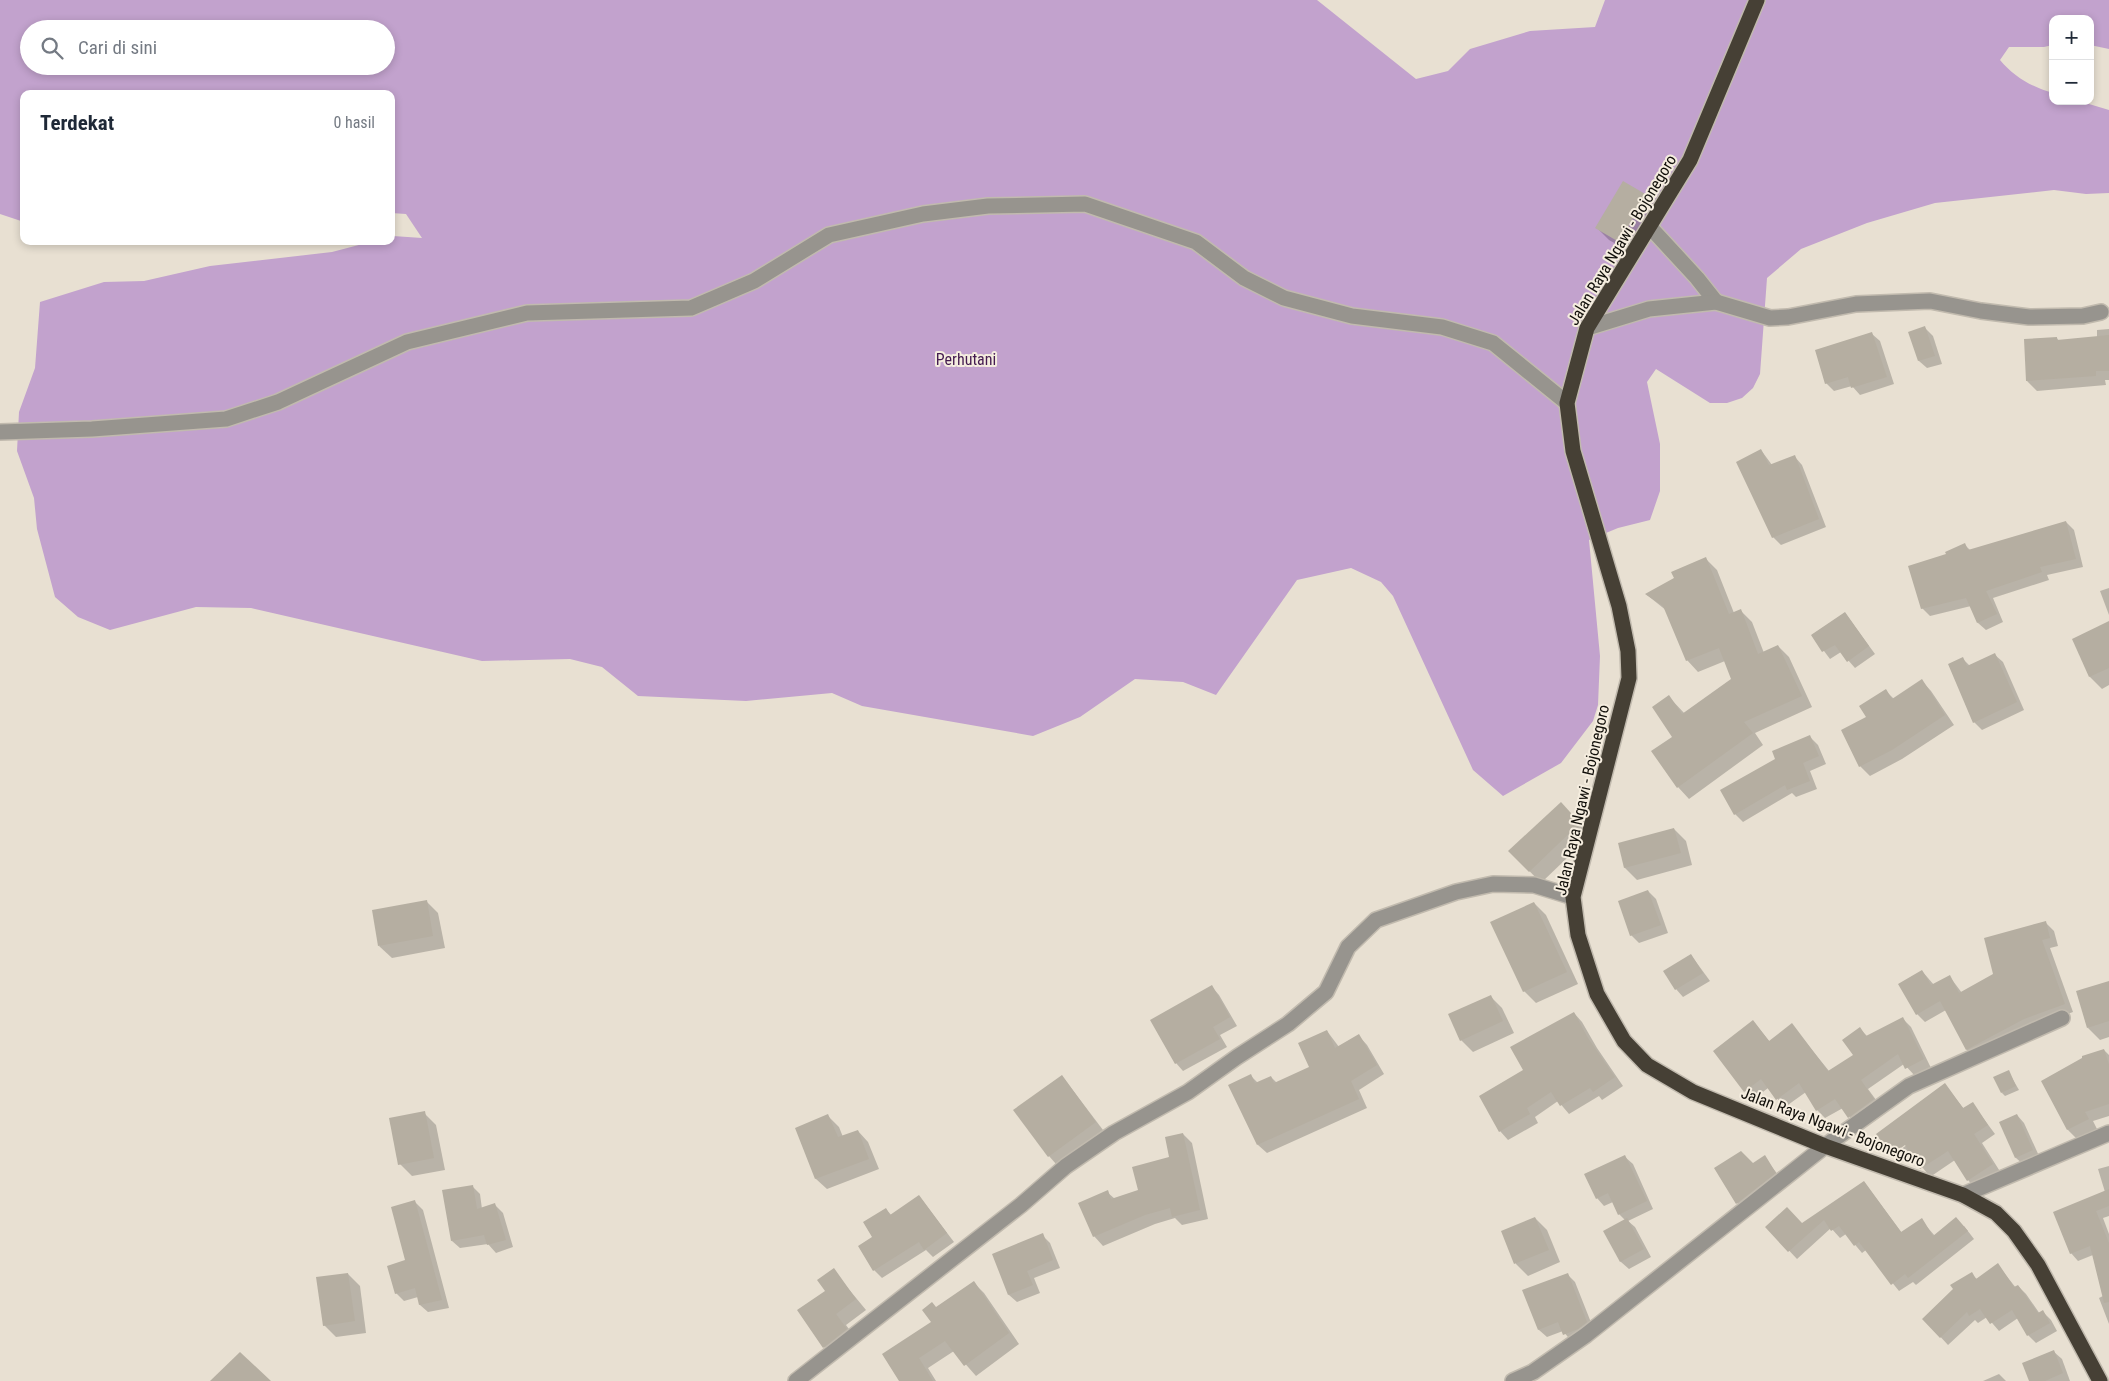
<!DOCTYPE html>
<html lang="id">
<meta charset="utf-8">
<style>
:root{--surface:#fff;--page:#f6f6f7;--text:#1f2937;--muted:#747a83;--line:#e0e1e3}
body{margin:0;font-family:"Roboto Condensed",sans-serif;background:var(--page);color:var(--text)}
.controls{position:absolute;right:15px;top:15px;display:grid;overflow:hidden;border-radius:10px;box-shadow:0 2px 8px #0003}
.controls button{width:45px;height:45px;display:grid;place-items:center;padding:0;border:0;border-bottom:1px solid var(--line);background:var(--surface);color:var(--text);font:25px sans-serif}
.list{margin:0;padding:0;list-style:none}
h2{display:flex;justify-content:space-between;align-items:center;height:65px;margin:0;padding:0 20px;font-size:21px}
h2 small{font-size:16px;font-weight:400;color:var(--muted)}
.icon{flex:none;width:28px;height:28px;fill:none;stroke:currentColor;stroke-width:2;stroke-linecap:round;stroke-linejoin:round}
.map{position:relative;flex:none;width:2109px;height:1381px;overflow:hidden}
.search{position:absolute;background:var(--surface);box-shadow:0 2px 8px #0003;left:20px;top:20px;width:375px;height:55px;display:flex;align-items:center;gap:12px;box-sizing:border-box;padding:0 18px;border-radius:28px;color:var(--muted);font-size:19px}
.panel{position:absolute;background:var(--surface);box-shadow:0 2px 8px #0003;left:20px;top:90px;width:375px;height:155px;border-radius:10px}
.map>svg:first-child{display:block}
.forest{fill:#c2a2cd;fill-rule:evenodd}
.shadow{fill:#0003}
.building{fill:#b5aea1}
.lines{fill:none;stroke-linecap:round;stroke-linejoin:round}
.minor-casing{stroke:#c1baae;stroke-width:18}
.highway-casing{stroke:#c1baae;stroke-width:18}
.minor{stroke:#97948e;stroke-width:15}
.highway{stroke:#464035;stroke-width:15}
.labels{text-anchor:middle;dominant-baseline:central;stroke-width:4;stroke-linejoin:round;paint-order:stroke}
.street-label{font-size:16px;fill:#110f0a;stroke:#f5eddf}
.park-label{font-size:16px;fill:#441b50;stroke:#f5eddf}
</style>
<div class="map">
<svg width="2109" height="1381" viewBox="0 0 2109 1381">
<rect width="100%" height="100%" fill="#e8e0d2"/>
<path class="forest" d="M0,0H1317L1416,79L1448,71L1470,49L1530,31L1595,27L1605,0H2109V49L2090,45V19H2053V45L2044,47H2009L2000,60C2014,77 2032,87 2053,93V101H2079L2109,110V193L2086,194L2054,190L1935,203L1867,223L1801,249L1767,278L1760,374L1753,388L1742,398L1727,403H1710L1656,369L1647,382L1660,444V491L1650,520L1618,528L1589,540L1600,656L1598,705L1593,721L1561,763L1503,796L1473,770L1393,596L1381,582L1351,568L1297,580L1216,695L1183,682L1135,679L1080,717L1033,736L862,706L832,693L746,701L638,696L602,667L570,659L482,661L251,608L196,607L110,630L78,617L55,597L37,529L34,498L17,451L19,412L35,368L40,302L104,282L144,281L210,266L332,252L374,241H391L393,236L422,238L406,214L391,213V94H24V222L0,214ZM29,29H386V66H29Z"/>
<g class="shadow">
<polygon points="1646,196 1658,208 1632,253 1609,240 1597,228"/>
<polygon points="1925,328 1933,336 1942,364 1927,368 1919,361"/>
<polygon points="2109,329 2109,380 2105,380 2106,385 2037,391 2027,381 2057,338 2059,341 2097,337 2097,330"/>
<polygon points="1872,334 1880,341 1894,384 1860,395 1852,386 1834,391 1826,383"/>
<polygon points="1761,450 1772,465 1795,457 1802,465 1826,527 1781,545 1773,537"/>
<polygon points="2066,522 2074,530 2083,567 2047,575 2049,580 1993,598 2003,622 1986,630 1978,623 1971,606 1930,616 1922,608 1965,545 1971,551"/>
<polygon points="1706,559 1717,570 1734,613 1740,610 1752,622 1764,653 1778,646 1789,657 1812,707 1755,733 1763,745 1689,799 1678,787 1669,697 1685,714 1733,679 1725,661 1698,672 1687,660 1667,611 1647,595"/>
<polygon points="2109,588 2109,615 2100,591"/>
<polygon points="1845,613 1875,654 1855,668 1841,652 1830,659 1812,635"/>
<polygon points="2109,636 2109,685 2102,689 2090,677 2073,639"/>
<polygon points="1995,655 2003,662 2024,710 1982,730 1974,722 1963,659 1970,666"/>
<polygon points="1922,681 1931,691 1954,725 1902,759 1870,776 1860,766 1868,718 1885,690 1894,699"/>
<polygon points="1810,737 1818,745 1826,764 1810,771 1817,789 1796,797 1792,793 1743,822 1735,814 1776,759"/>
<polygon points="1572,815 1591,835 1541,883 1510,851"/>
<polygon points="1674,829 1686,841 1692,865 1637,880 1625,868 1619,844"/>
<polygon points="1648,891 1656,899 1668,933 1639,943 1631,935"/>
<polygon points="426,901 438,913 445,948 392,958 379,946"/>
<polygon points="1534,903 1546,915 1578,984 1536,1003 1524,991 1492,923"/>
<polygon points="2045,922 2054,931 2058,946 2050,948 2073,1012 2032,1027 1976,1058 1967,1050 1946,1010 1925,1022 1917,1014 1922,971 1934,985 1950,977 1962,993 1995,975"/>
<polygon points="1691,955 1710,981 1683,997 1676,989"/>
<polygon points="2109,983 2109,1037 2100,1040 2088,1028"/>
<polygon points="1212,987 1219,995 1237,1026 1220,1035 1227,1047 1183,1071 1176,1063"/>
<polygon points="1490,996 1502,1008 1514,1033 1473,1052 1461,1040"/>
<polygon points="1574,1013 1582,1022 1597,1048 1623,1086 1602,1100 1599,1096 1569,1114 1558,1101 1535,1117 1538,1123 1508,1140 1500,1131 1525,1071"/>
<polygon points="1903,1019 1911,1027 1931,1068 1915,1076 1904,1064 1868,1089 1882,1108 1857,1126 1843,1108 1825,1118 1817,1110 1806,1092 1785,1107 1768,1088 1754,1099 1745,1091 1753,1021 1770,1042 1792,1025 1829,1071 1854,1056 1860,1029 1868,1037"/>
<polygon points="1327,1031 1339,1047 1359,1036 1367,1045 1384,1074 1359,1090 1367,1108 1267,1153 1258,1145 1251,1076 1258,1083 1271,1077 1277,1083 1311,1067"/>
<polygon points="2104,1050 2109,1055 2109,1116 2093,1121 2097,1129 2077,1139 2068,1130 2043,1081"/>
<polygon points="2008,1071 2019,1090 2005,1096 2002,1093"/>
<polygon points="1062,1076 1103,1130 1056,1164 1049,1156"/>
<polygon points="1945,1085 1964,1109 1972,1103 1995,1134 1982,1143 2001,1173 1976,1189 1968,1180 1955,1160 1930,1177 1912,1154 1901,1163 1893,1155 1911,1142"/>
<polygon points="424,1113 436,1125 445,1170 412,1176 400,1164"/>
<polygon points="2017,1115 2024,1123 2040,1158 2024,1165 2016,1158 2001,1122"/>
<polygon points="828,1116 839,1127 843,1137 858,1131 868,1142 879,1169 827,1189 816,1179 797,1129"/>
<polygon points="1183,1134 1192,1143 1208,1219 1182,1225 1175,1218 1155,1224 1103,1246 1094,1236 1107,1192 1115,1199 1140,1191 1170,1157"/>
<polygon points="1625,1157 1633,1164 1653,1209 1628,1221 1635,1227 1651,1257 1629,1269 1621,1262 1605,1231 1625,1220 1619,1214 1613,1202 1604,1206 1597,1198"/>
<polygon points="1764,1157 1783,1181 1745,1211 1737,1203 1716,1168 1753,1164"/>
<polygon points="2109,1166 2109,1216 2103,1218 2109,1234 2109,1324 2099,1298 2103,1296 2093,1255 2078,1261 2071,1253 2105,1192 2098,1169"/>
<polygon points="1864,1182 1902,1233 1921,1220 1935,1236 1964,1226 1974,1239 1916,1285 1913,1282 1899,1291 1866,1250 1862,1253 1846,1234 1840,1238 1831,1228 1797,1259 1767,1227 1802,1225"/>
<polygon points="472,1186 480,1194 482,1209 495,1205 503,1213 513,1247 496,1253 488,1244 460,1248 452,1241"/>
<polygon points="919,1196 954,1242 933,1257 926,1250 882,1278 874,1270 874,1238 886,1209 892,1216"/>
<polygon points="415,1202 423,1210 449,1308 428,1312 420,1305 418,1297 404,1301 396,1293 407,1261"/>
<polygon points="1535,1218 1547,1230 1560,1262 1528,1276 1516,1264 1502,1232"/>
<polygon points="1042,1235 1050,1243 1060,1268 1034,1278 1040,1293 1017,1302 1009,1295 994,1255"/>
<polygon points="1998,1265 2016,1288 2018,1286 2026,1294 2040,1314 2043,1312 2051,1320 2057,1331 2036,1343 2028,1335 2018,1318 1999,1331 1987,1317 1978,1323 1975,1320 1948,1345 1924,1319 1971,1274 1977,1279"/>
<polygon points="833,1270 866,1310 846,1325 857,1340 835,1357 824,1347 827,1292"/>
<polygon points="348,1274 360,1286 366,1333 336,1337 324,1325"/>
<polygon points="1567,1274 1575,1282 1594,1330 1572,1342 1563,1331 1547,1337 1539,1330 1524,1291"/>
<polygon points="974,1283 984,1293 1019,1344 976,1376 954,1351 928,1368 936,1381 901,1381 933,1323 937,1308"/>
<polygon points="2054,1352 2062,1359 2070,1381 2030,1381"/>
<polygon points="1999,1374 2006,1381 1983,1381"/>
</g>
<g class="building">
<polygon points="1623,181 1647,195 1619,242 1595,228"/>
<polygon points="1925,326 1935,356 1918,361 1908,332"/>
<polygon points="1872,332 1887,377 1851,388 1848,377 1825,384 1815,350"/>
<polygon points="2109,335 2109,371 2096,371 2096,376 2026,381 2024,339 2057,337 2057,340"/>
<polygon points="1761,449 1769,465 1795,455 1819,519 1772,538 1736,462"/>
<polygon points="2066,521 2076,559 2040,567 2042,572 1986,591 1997,614 1977,623 1966,598 1921,609 1908,566 1946,554 1945,552 1965,543 1968,550"/>
<polygon points="1706,557 1729,614 1741,609 1758,654 1778,645 1802,696 1744,722 1753,733 1677,788 1651,751 1672,737 1652,707 1669,695 1682,714 1731,679 1719,648 1686,661 1663,606 1645,594 1674,578 1671,572"/>
<polygon points="1845,612 1869,646 1847,662 1835,645 1822,652 1811,635"/>
<polygon points="2109,621 2109,668 2089,677 2072,639"/>
<polygon points="1995,653 2017,702 1973,723 1948,664 1963,657 1967,666"/>
<polygon points="1922,679 1945,715 1892,750 1859,767 1841,730 1866,717 1859,706 1886,689 1892,699"/>
<polygon points="1810,735 1819,756 1803,763 1810,781 1787,790 1785,785 1734,815 1720,790 1775,759 1772,751"/>
<polygon points="1561,802 1580,823 1529,872 1508,851"/>
<polygon points="1674,828 1681,853 1624,868 1618,843"/>
<polygon points="1648,890 1661,925 1630,936 1618,901"/>
<polygon points="427,900 433,936 378,946 372,910"/>
<polygon points="1534,902 1567,972 1523,992 1490,922"/>
<polygon points="2046,921 2050,938 2042,940 2065,1004 2024,1019 1966,1050 1940,1001 1916,1015 1898,984 1922,970 1931,985 1950,975 1959,993 1993,974 1984,938"/>
<polygon points="1691,954 1703,973 1675,990 1663,971"/>
<polygon points="2109,981 2109,1021 2087,1028 2076,991"/>
<polygon points="1212,985 1230,1017 1213,1027 1220,1039 1175,1064 1150,1020"/>
<polygon points="1491,995 1503,1021 1460,1041 1448,1014"/>
<polygon points="1574,1012 1588,1038 1615,1077 1593,1092 1590,1088 1560,1106 1551,1092 1527,1108 1530,1114 1499,1132 1479,1096 1523,1070 1510,1047"/>
<polygon points="1903,1017 1924,1059 1905,1069 1898,1054 1861,1080 1874,1099 1848,1118 1835,1099 1816,1111 1799,1083 1776,1100 1761,1079 1744,1092 1713,1051 1753,1020 1769,1041 1792,1023 1828,1071 1853,1055 1842,1040 1860,1027 1866,1036"/>
<polygon points="1327,1030 1335,1048 1359,1034 1377,1065 1351,1081 1359,1099 1257,1145 1228,1085 1251,1074 1255,1083 1271,1076 1274,1083 1309,1067 1298,1043"/>
<polygon points="2104,1049 2109,1064 2109,1104 2085,1112 2089,1119 2067,1130 2041,1081 2082,1058 2082,1056"/>
<polygon points="2009,1070 2016,1086 2001,1093 1993,1077"/>
<polygon points="1062,1075 1096,1122 1048,1157 1013,1110"/>
<polygon points="1945,1083 1963,1108 1973,1102 1988,1125 1974,1134 1993,1164 1967,1181 1948,1151 1920,1169 1905,1145 1891,1155 1876,1134"/>
<polygon points="425,1111 434,1158 398,1165 389,1118"/>
<polygon points="828,1114 838,1137 858,1130 869,1159 815,1179 795,1128"/>
<polygon points="2017,1114 2033,1150 2015,1158 1999,1122"/>
<polygon points="1183,1133 1200,1210 1172,1217 1170,1208 1145,1215 1093,1237 1078,1203 1108,1190 1111,1199 1138,1190 1132,1167 1169,1157 1165,1137"/>
<polygon points="1741,1151 1753,1163 1765,1155 1776,1173 1736,1204 1714,1168"/>
<polygon points="1625,1155 1647,1201 1618,1215 1608,1193 1596,1199 1584,1174"/>
<polygon points="1864,1181 1901,1232 1922,1218 1933,1236 1956,1217 1968,1231 1908,1278 1905,1274 1891,1285 1859,1242 1854,1246 1839,1226 1831,1231 1824,1220 1788,1252 1765,1227 1787,1207 1802,1223"/>
<polygon points="473,1185 477,1209 495,1203 506,1240 487,1245 484,1235 451,1241 442,1190"/>
<polygon points="2109,1189 2109,1206 2096,1211 2109,1243 2109,1302 2104,1303 2090,1246 2070,1254 2053,1212"/>
<polygon points="919,1195 947,1233 924,1250 919,1242 873,1271 858,1246 872,1237 863,1222 886,1208 890,1215"/>
<polygon points="415,1200 442,1300 419,1305 415,1288 395,1294 387,1266 405,1260 391,1207"/>
<polygon points="1535,1217 1549,1250 1514,1264 1501,1231"/>
<polygon points="1627,1218 1644,1249 1620,1262 1603,1231"/>
<polygon points="1043,1233 1053,1260 1027,1271 1033,1285 1008,1295 992,1254"/>
<polygon points="1998,1263 2014,1287 2018,1285 2038,1313 2043,1310 2050,1323 2027,1336 2012,1310 1990,1324 1980,1309 1969,1316 1967,1312 1940,1338 1922,1319 1953,1289 1950,1285 1972,1272 1976,1279"/>
<polygon points="834,1268 856,1299 836,1314 847,1329 823,1348 797,1310 825,1291 817,1280"/>
<polygon points="348,1273 355,1321 323,1326 316,1277"/>
<polygon points="1568,1273 1587,1322 1578,1329 1563,1335 1558,1322 1538,1330 1522,1290"/>
<polygon points="974,1281 1009,1333 964,1366 945,1341 919,1358 933,1381 899,1381 882,1354 931,1322 922,1310 932,1302 936,1307"/>
<polygon points="2054,1350 2063,1373 2045,1381 2029,1381 2022,1363"/>
<polygon points="240,1352 271,1381 210,1381"/>
</g>
<g class="lines">
<defs>
<g id="minor">
<polyline points="1650,227 1697,278 1716,302"/>
<polyline points="1587,328 1649,309 1716,302 1770,318 1788,317 1856,304 1930,301 1981,311 2029,317 2083,316 2101,312"/>
<polyline points="0,432 92,429 226,419 278,402 407,342 527,313 691,308 754,281 829,235 923,214 988,206 1085,204 1196,242 1244,278 1284,298 1352,316 1442,327 1493,343 1567,403"/>
<polyline points="1963,1195 2109,1133"/>
<polyline points="796,1381 1021,1205 1066,1166 1114,1133 1188,1092 1237,1057 1288,1024 1326,992 1348,947 1376,920 1456,892 1493,884 1534,885 1573,897"/>
<polyline points="1513,1381 1533,1372 1586,1335 1825,1146 1909,1086 2062,1018"/>
</g>
<polyline id="highway" points="1757,0 1690,160 1587,328 1567,403 1573,451 1619,606 1628,651 1629,678 1573,897 1578,935 1597,994 1624,1041 1647,1065 1693,1092 1825,1146 1963,1195 1996,1213 2014,1231 2038,1265 2100,1381"/>
</defs>
<use href="#minor" class="minor-casing"/>
<use href="#highway" class="highway-casing"/>
<use href="#minor" class="minor"/>
<use href="#highway" class="highway"/>
</g>
<g class="labels">
<g class="street-label">
<text transform="translate(1622 240) rotate(-59)">Jalan Raya Ngawi - Bojonegoro</text>
<text transform="translate(1582 800) rotate(-77)">Jalan Raya Ngawi - Bojonegoro</text>
<text transform="translate(1833 1127) rotate(21)">Jalan Raya Ngawi - Bojonegoro</text>
</g>
<g class="park-label">
<text x="966" y="359">Perhutani</text>
</g>
</g>
</svg>
<div class="controls">
<button>+</button>
<button>−</button>
</div>
<div class="search"><svg class="icon" aria-label="search" viewBox="0 0 24 24"><circle cx="10" cy="10" r="6"/><path d="M15 15l6 6"/></svg>Cari di sini</div>
<section class="panel">
<h2>Terdekat<small>0 hasil</small></h2>
<ul class="list">
</ul>
</section>
</div>
